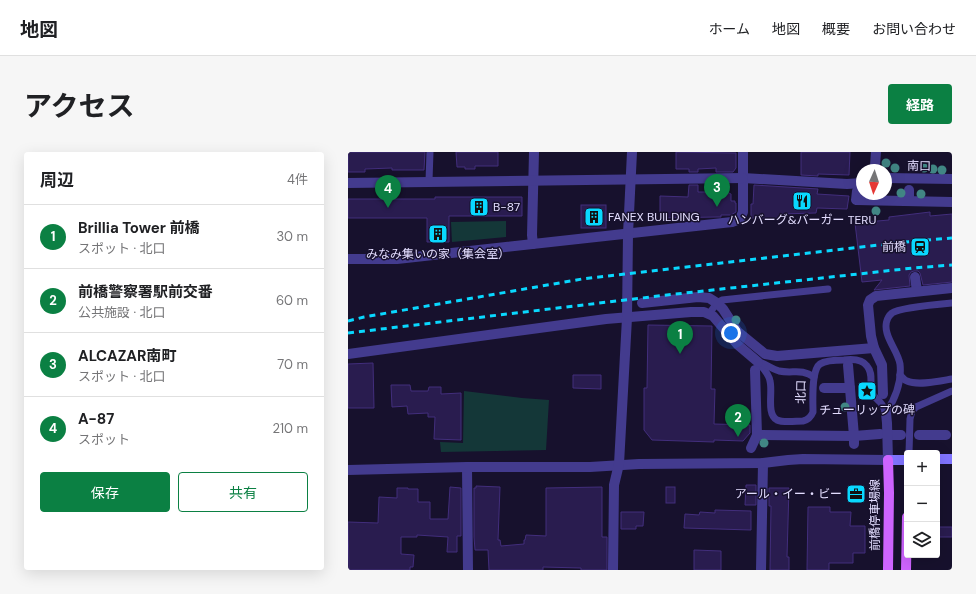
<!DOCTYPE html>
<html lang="ja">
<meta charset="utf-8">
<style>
:root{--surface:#fff;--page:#f6f6f6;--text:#202124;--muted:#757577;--line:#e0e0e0;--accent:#0b8043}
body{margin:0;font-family:"DM Sans","Noto Sans JP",sans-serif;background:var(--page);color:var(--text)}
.controls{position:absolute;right:12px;bottom:12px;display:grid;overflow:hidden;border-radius:4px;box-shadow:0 4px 16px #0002}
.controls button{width:36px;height:36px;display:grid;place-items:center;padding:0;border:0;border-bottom:1px solid var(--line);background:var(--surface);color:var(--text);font:20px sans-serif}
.compass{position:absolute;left:508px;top:12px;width:36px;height:36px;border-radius:50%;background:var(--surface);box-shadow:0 4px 16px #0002;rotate:183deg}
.you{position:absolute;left:383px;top:181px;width:14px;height:14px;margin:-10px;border:3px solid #fff;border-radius:50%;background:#1a73e8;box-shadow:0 0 0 6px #1a73e833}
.badge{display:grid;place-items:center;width:26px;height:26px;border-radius:50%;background:var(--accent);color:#fff;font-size:13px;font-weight:700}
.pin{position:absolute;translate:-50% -33px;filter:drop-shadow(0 1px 2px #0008)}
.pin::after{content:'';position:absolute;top:21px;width:14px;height:12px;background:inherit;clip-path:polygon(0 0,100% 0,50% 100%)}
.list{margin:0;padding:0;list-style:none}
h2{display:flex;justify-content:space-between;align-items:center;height:52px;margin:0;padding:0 16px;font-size:17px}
h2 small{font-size:13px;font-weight:400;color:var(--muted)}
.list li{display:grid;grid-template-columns:26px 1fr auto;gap:12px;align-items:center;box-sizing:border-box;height:64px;padding:0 16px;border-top:1px solid var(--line)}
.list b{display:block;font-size:15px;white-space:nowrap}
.list p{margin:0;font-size:13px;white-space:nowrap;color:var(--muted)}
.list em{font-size:13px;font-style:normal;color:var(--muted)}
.actions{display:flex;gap:8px;padding:12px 16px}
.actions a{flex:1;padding:9px 0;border:1px solid var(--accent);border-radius:4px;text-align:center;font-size:14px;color:var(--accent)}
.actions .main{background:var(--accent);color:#fff}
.icon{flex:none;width:22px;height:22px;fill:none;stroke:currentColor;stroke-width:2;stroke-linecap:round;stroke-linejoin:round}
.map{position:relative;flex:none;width:604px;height:418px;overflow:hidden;border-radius:4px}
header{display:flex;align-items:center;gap:24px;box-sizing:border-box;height:56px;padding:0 20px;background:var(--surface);border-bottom:1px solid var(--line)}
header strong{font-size:19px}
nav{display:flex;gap:22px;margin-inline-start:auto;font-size:14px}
.intro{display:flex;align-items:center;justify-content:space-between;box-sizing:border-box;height:96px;padding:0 24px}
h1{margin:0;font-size:28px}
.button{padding:10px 18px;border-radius:4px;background:var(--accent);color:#fff;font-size:14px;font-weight:700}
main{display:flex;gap:24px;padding:0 24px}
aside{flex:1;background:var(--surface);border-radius:4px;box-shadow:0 4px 16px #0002}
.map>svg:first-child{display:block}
.green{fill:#143738}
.building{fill:#291c4f;stroke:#422e7c}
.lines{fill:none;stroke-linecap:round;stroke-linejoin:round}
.service{stroke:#433b8e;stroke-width:7}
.pedestrian{stroke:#433b8e;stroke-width:10}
.minor{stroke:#433b8e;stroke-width:10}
.tertiary{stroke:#433b8e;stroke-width:10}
.secondary{stroke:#8074ff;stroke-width:10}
.primary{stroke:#ce64ff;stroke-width:10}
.rail{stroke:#09d8ff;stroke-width:3;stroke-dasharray:6 5;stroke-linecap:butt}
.tree{fill:#418684}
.labels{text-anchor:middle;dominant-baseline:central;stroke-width:3;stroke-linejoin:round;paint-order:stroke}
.street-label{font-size:12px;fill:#e3ddff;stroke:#17112d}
.poi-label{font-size:12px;fill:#e3ddff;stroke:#17112d}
</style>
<header>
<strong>地図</strong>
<nav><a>ホーム</a><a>地図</a><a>概要</a><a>お問い合わせ</a></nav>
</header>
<div class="intro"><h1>アクセス</h1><a class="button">経路</a></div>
<main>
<aside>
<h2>周辺<small>4件</small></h2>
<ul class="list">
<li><span class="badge">1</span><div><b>Brillia Tower 前橋</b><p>スポット · 北口</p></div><em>30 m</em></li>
<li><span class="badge">2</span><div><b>前橋警察署駅前交番</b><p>公共施設 · 北口</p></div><em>60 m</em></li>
<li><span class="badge">3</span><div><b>ALCAZAR南町</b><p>スポット · 北口</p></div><em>70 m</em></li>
<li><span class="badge">4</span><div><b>A-87</b><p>スポット</p></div><em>210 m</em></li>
</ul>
<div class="actions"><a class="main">保存</a><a>共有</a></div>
</aside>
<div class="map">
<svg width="604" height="418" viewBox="0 0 604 418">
<rect width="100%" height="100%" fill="#17112d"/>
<g class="green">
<polygon points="158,69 158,85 104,90 103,70"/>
<polygon points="116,239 174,246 201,248 198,298 93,300 92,290 115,291"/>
</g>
<g class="building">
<polygon points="0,0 77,0 76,18 44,18 44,16 17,17 17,20 0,20"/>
<polygon points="108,0 150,0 150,14 127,14 127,17 117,17 117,15 109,15"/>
<polygon points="328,0 388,1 388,16 385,20 368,20 368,16 350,17 350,20 341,20 341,17 328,17"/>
<polygon points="453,0 502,0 501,23 470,22 470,24 453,23"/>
<polygon points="341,33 350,33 350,40 379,40 383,42 383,49 387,49 387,51 388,51 388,60 383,63 373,63 373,65 368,65 312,66 312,44 340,45"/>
<polygon points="406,33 470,37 469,42 501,44 499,57 469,56 468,61 432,62 432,66 417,68 417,66 403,66 403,52 405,52"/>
<polygon points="87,45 174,45 174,64 101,64 101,90 79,90 79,66 0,66 0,47 87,47"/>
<rect x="233" y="53" width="25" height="23"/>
<polygon points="582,60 582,64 604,62 604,130 575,133 572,121 570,119 566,119 563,120 561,123 562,134 526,138 534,128 514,130 507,71 541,68 541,65"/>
<polygon points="300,173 364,174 363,237 367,237 366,272 402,273 402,281 395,289 366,288 366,290 304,288 296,278 296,236 299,236"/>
<polygon points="25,211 26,256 0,256 0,212"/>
<polygon points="225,223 253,223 253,237 225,236"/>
<polygon points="43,233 62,233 63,239 80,239 81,235 93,235 93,242 113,241 113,288 86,287 87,265 80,265 80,261 60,262 59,254 44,255"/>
<polygon points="398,333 408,333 408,353 397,353"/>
<polygon points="128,334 152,335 150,388 152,388 153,394 176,392 176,388 177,388 178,383 198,384 198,336 254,335 254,385 259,385 259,418 233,418 233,416 195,415 195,418 141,418 140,398 127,398 126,385 126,336 128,336"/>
<polygon points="102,335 113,336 113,384 109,384 109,400 99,400 100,385 69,383 69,385 53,385 53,402 66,403 65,415 62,415 62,418 1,418 0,370 30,371 31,345 49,346 49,336 60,336 60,337 70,337 70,350 82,350 82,367 100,367"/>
<rect x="318" y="335" width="9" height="16"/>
<polygon points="421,336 441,336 439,405 441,405 441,418 422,418 423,354 421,354"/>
<polygon points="460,355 482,355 482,360 503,360 502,374 517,374 517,401 505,401 505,411 481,411 481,418 459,418"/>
<polygon points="367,358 403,359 403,378 336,376 337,362 351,363 352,360 367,361"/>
<polygon points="273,360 296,360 295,374 288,374 288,377 273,377"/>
<rect x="589" y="375" width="15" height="10"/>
<polygon points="346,398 373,399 373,418 346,418"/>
</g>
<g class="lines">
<g class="service">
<polyline points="81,29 82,0"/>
<path d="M361,162C365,157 368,150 374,148L480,137"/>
<path d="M410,210C415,216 421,222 422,229C425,240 418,262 429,268C435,271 448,269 455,269C460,268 463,265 465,260C465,249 463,218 472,212C478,208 489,208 496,208C504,207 514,207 519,214C526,222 521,232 524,241C526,245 529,247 532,250C535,253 536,257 538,261"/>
<path d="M411,210C418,212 424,217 431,219C445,222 453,216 466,225"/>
<path d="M552,223C554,225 556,228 559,229C570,234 592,229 604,227"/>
<path d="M538,261C547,247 554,230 552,212C550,201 542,192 539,181C537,174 538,166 544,161C551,156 593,152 604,151"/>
<polyline points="561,301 562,267 564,259 568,255 604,239"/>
</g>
<g class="pedestrian">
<polyline points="561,38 561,49"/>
<polyline points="509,39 508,48 604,50"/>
<polyline points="567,125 569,139"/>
<polyline points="294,151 350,145 361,146 369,151 375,157 389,179 417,202 429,204 526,196"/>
<polyline points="500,213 506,284 506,292"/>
<polyline points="407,218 409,283"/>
<polyline points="476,236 502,236"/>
<polyline points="535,242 534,213 526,196 523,184 520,153 522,148 528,144 604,136"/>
<polyline points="544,283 553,283"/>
<polyline points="571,283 598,283"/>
<polyline points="403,296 409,283 506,284 532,282"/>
</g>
<g class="minor">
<polyline points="395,26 499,32 514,31"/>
<polyline points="185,92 184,83 186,0"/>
<polyline points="0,107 49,107 384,70 392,67 395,60 395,0"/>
<polyline points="119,315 120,418"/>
<polyline points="413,418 415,311"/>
</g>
<g class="tertiary">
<polyline points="528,0 527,14 528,18"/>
<polyline points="538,26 604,27"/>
<polyline points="0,31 395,26"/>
<polyline points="0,202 258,167 343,160 356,160 365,164 390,193 410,210"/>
<polyline points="0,318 119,315 242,315 291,312 415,311 440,308 455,307 540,308 539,271 538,261"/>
<polyline points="265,418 266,333 271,312 279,166 280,82 284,0"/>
</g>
<g class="secondary">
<polyline points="589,307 604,307"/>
<polyline points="540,308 559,308"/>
</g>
<g class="primary">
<polyline points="540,418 541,341 540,308"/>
<polyline points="558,418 559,365"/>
</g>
<g class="rail">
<polyline points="0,169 16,165 234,127 557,90 604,86"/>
<polyline points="0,181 319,143 565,116 604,113"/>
</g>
</g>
<g class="tree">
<circle cx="538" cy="11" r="4.5"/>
<circle cx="547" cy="16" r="4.5"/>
<circle cx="576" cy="16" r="4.5"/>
<circle cx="585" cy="17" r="4.5"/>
<circle cx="594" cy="18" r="4.5"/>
<circle cx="553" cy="41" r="4.5"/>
<circle cx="573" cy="42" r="4.5"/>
<circle cx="528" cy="59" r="4.5"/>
<circle cx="388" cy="168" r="4.5"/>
<circle cx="497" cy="255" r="4.5"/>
<circle cx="416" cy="291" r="4.5"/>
</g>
<defs>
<symbol id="restaurant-square" viewBox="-11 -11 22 22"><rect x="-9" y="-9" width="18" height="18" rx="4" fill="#09d8ff" stroke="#17112d"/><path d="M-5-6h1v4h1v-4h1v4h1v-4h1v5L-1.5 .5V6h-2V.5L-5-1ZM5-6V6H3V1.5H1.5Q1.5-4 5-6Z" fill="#111"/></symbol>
<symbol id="building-square" viewBox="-11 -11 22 22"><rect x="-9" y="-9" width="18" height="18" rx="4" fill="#09d8ff" stroke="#17112d"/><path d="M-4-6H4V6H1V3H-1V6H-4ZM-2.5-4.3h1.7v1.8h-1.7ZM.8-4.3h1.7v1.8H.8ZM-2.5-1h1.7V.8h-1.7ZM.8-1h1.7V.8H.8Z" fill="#111"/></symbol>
<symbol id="station-square" viewBox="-11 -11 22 22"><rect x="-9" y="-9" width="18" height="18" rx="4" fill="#09d8ff" stroke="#17112d"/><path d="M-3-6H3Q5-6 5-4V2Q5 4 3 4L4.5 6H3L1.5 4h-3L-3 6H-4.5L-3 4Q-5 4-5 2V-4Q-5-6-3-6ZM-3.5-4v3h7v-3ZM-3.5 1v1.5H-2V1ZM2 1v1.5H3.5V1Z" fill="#111"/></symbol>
<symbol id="sight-square" viewBox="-11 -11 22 22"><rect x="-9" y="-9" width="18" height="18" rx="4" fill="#09d8ff" stroke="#17112d"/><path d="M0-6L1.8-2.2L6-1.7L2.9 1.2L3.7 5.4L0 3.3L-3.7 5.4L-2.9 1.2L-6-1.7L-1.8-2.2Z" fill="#111"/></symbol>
<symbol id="office-square" viewBox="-11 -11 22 22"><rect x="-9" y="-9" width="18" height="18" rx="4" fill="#09d8ff" stroke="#17112d"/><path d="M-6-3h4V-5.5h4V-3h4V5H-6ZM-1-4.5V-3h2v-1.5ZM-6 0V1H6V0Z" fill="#111"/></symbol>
</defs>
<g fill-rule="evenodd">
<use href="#restaurant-square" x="443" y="38" width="22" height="22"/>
<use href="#building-square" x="120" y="44" width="22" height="22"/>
<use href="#building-square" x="235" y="54" width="22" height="22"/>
<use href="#building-square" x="79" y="71" width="22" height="22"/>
<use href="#station-square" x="561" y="84" width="22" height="22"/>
<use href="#sight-square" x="508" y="228" width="22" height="22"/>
<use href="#office-square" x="497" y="331" width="22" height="22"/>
</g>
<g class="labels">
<g class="street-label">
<text transform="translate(571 14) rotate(1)">南口</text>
<text transform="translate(453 240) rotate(-89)">北口</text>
<text transform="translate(527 363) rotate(-90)">前橋停車場線</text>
</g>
<g class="poi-label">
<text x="145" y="55" text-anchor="start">B-87</text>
<text x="260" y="65" text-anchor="start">FANEX BUILDING</text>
<text x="454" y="68">ハンバーグ&amp;バーガー TERU</text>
<text x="558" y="95" text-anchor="end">前橋</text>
<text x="90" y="102">みなみ集いの家（集会室）</text>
<text x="519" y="258">チューリップの碑</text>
<text x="494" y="342" text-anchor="end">アール・イー・ビー</text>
</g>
</g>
</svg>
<div class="controls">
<button>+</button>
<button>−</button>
<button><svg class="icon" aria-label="layers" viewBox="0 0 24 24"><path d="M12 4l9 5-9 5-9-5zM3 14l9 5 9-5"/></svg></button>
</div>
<svg class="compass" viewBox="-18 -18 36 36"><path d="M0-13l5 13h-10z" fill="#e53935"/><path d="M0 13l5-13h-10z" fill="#757577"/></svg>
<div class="you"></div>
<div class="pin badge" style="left:332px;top:202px">1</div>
<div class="pin badge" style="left:390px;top:285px">2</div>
<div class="pin badge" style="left:369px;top:55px">3</div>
<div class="pin badge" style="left:40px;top:56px">4</div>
</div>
</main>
